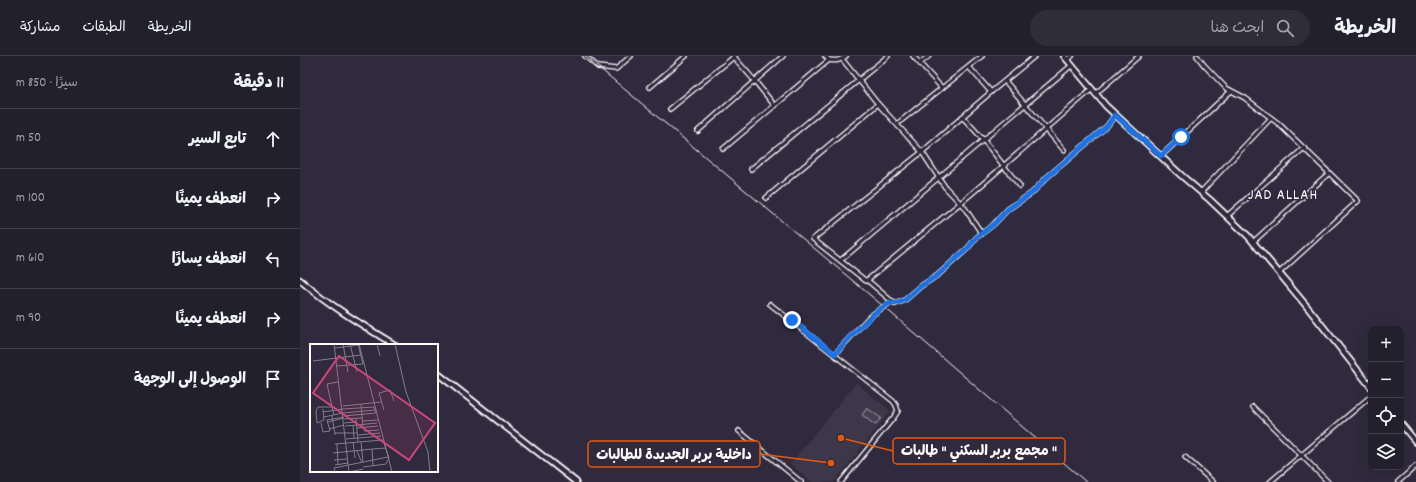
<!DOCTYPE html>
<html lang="ar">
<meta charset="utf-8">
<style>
:root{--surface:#23202e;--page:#2f2d3a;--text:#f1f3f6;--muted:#a3a3aa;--line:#403e4a}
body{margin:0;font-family:Dekko,"Playpen Sans Arabic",sans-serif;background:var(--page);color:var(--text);direction:rtl}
.controls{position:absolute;right:12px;bottom:12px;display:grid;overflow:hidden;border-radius:8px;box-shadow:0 4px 16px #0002}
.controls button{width:36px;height:36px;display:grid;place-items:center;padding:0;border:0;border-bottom:1px solid var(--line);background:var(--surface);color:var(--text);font:20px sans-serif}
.stop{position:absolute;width:12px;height:12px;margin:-9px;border:3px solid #1a73e8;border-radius:50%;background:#fff}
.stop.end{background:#1a73e8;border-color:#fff;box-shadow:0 1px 4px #0008}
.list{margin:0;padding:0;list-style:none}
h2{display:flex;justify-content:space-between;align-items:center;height:52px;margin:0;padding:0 16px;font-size:17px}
h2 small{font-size:13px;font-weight:400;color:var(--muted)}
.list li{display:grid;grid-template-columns:26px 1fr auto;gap:12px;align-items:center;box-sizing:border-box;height:60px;padding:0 16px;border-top:1px solid var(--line)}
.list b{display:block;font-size:15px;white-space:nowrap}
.list em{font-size:13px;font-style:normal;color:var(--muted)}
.icon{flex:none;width:22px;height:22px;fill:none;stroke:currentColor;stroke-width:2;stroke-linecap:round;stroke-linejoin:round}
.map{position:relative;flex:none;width:1116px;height:426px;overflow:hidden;direction:ltr}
header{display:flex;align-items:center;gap:24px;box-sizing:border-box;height:56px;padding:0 20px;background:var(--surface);border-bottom:1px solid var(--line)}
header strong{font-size:19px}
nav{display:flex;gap:22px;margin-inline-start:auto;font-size:14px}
.search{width:280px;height:36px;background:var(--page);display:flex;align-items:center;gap:10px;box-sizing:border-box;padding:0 14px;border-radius:22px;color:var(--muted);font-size:15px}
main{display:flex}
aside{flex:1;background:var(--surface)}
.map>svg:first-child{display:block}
.built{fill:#3c3749}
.pitch{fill:#464152;stroke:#a2a0a8}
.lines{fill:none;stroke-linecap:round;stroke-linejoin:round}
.minor-casing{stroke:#fff;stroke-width:6}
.tertiary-casing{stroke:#fff;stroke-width:8}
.minor{stroke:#2f2a3d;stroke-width:3.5}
.tertiary{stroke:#2f2a3d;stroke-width:4.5}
.rail{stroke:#fff;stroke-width:1}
.route{stroke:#1a73e8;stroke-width:5}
.labels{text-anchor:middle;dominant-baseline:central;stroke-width:3;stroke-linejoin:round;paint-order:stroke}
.quarter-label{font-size:15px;letter-spacing:1px;fill:#fff;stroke:#2f2a3d}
.inset-road{fill:none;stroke:#827f8b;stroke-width:1}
.view{fill:#ce467c;fill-opacity:0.15;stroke:#ce467c;stroke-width:2}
.inset-edge{fill:none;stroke:#fff;stroke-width:2}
.leader{fill:none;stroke:#e8590c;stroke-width:1.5}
.callout-dot{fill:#e8590c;stroke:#2f2a3d;stroke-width:1.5}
.callout{fill:#2f2a3d;stroke:#e8590c;stroke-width:1.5}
.callout-label{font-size:14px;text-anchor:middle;font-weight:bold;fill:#fff}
</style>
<header>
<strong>الخريطة</strong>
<div class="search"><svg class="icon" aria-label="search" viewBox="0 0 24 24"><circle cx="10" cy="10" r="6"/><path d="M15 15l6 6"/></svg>ابحث هنا</div>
<nav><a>الخريطة</a><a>الطبقات</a><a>مشاركة</a></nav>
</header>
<main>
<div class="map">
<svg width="1116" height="426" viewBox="0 0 1116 426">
<rect width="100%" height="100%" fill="#2f2a3d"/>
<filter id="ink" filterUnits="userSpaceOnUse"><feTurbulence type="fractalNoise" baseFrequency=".025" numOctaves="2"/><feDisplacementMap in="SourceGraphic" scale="8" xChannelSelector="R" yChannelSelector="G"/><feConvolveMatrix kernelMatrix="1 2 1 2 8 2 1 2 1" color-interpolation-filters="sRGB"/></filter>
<g filter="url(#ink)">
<polygon class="built" points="556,327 591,355 534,426 512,426 490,408"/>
<polygon class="pitch" points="567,352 581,362 575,369 562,359"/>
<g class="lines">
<defs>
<g id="minor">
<polyline points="285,0 298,11 316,13 331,0"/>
<polyline points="433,0 454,24 475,50"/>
<path d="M525,0L529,4C536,5 540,5 546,0"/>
<polyline points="613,0 642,32"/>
<polyline points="735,0 691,36 622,96 513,183 566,225 670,139 792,33"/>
<polyline points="897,0 904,9 926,32 945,42 979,68 1058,145 979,217"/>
<polyline points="542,3 578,48 622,96 645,131 664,151 682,178"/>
<polyline points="768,4 772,0"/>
<polyline points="620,7 629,0"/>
<polyline points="669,11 691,36"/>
<polyline points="705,25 764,94"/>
<polyline points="350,31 386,0"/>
<polyline points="795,38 839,0"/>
<polyline points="370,53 435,0"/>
<path d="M662,61C684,81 701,108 720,130"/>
<polyline points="597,68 682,0"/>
<polyline points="398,75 483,0"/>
<polyline points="423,93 529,4"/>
<polyline points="861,100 931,35"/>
<polyline points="451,113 588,0"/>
<polyline points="901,136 971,62"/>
<polyline points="466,142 578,48"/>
<polyline points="927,160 1004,92"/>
<polyline points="953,186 1029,117"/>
<polyline points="541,204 772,9"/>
<polyline points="567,224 595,248"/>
<polyline points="470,248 593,345 596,349 598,355 594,361 541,426"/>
<polyline points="535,298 569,261 588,248 598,247 605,244 621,230 638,219 668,192 676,182 694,168 708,153 732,137 746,122 807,70 815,59"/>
<polyline points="953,351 1028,426"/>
<polyline points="439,375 501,426"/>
<polyline points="885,401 913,426"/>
<polyline points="970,426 1071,340"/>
<polyline points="1098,426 1116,410"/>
</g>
<g id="tertiary">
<polyline points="764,0 806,50 882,120 910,144 948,180 1009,253 1071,331"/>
<path d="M0,224C29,249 62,269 95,289"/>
<polyline points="137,317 276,426"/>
<polyline points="1101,368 1116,386"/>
</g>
</defs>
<use href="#minor" class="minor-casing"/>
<use href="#tertiary" class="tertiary-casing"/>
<use href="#minor" class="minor"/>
<use href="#tertiary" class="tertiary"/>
<polyline class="rail" points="285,0 583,250 786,426"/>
</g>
</g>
<g class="lines" filter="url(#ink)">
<polyline class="route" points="492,264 535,298 550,281 576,256 588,248 598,247 605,244 621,230 638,219 668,192 676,182 694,168 708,153 732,137 746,122 807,70 815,59 861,100 881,81"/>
</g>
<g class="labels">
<g class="quarter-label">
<text x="983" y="140">JAD ALLAH</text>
</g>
</g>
<g transform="translate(10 288)">
<rect width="128" height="128" fill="#2f2a3d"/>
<path class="inset-road" d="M24,0L39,128M33,0L38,28M40,0L47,28M49,0L82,128M67,0L70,12M85,0L96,48L118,108L120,128M25,4L49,1M3,17L51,11M27,22L53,20L48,0M51,60L53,83M33,62L71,58M22,63L17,40L28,38M13,65L14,76L7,79L6,67L8,63H22L24,71M33,65L64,63L66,69L34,72M74,66L69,49L80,46L84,57M13,68L33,65M33,69L65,66M22,72L25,91M14,73L33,69M34,75L52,74M46,75L48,98M17,76L34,73M52,77L68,76M18,78L34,74M11,79L13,88L20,87L17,76M34,79L46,78M47,81L67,79M35,82L47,81M43,82L44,94M47,84L68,82M19,85L34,81M54,87L69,86M25,89H47M48,91L70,89M48,94L71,92M36,95L48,94M43,98L45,114M51,98L53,118M25,100L73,96L79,114L76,120L53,123M27,100L28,120M62,105L76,104M47,107L52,119M23,109L62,105L63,122M24,116L37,115M25,121L38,119M25,128L24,124L78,113M39,128L53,125"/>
<path class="view" d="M29,12L125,79L99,116L3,49Z"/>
<rect width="128" height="128" class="inset-edge"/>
</g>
<path class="leader" d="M541 382L593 395M531 407L460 398"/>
<g class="callout-dot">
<circle cx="541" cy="382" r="4"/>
<circle cx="531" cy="407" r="4"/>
</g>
<g class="callout">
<rect x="593" y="382" width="172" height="26" rx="4"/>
<rect x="288" y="385" width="172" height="26" rx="4"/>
</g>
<g class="callout-label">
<text x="679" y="399">مجمع بربر السكني " طالبات "</text>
<text x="374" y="403">داخلية بربر الجديدة للطالبات</text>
</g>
</svg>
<div class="controls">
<button>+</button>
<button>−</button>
<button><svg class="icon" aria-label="locate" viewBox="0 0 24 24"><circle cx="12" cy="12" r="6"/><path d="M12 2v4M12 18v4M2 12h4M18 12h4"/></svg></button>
<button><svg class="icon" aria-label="layers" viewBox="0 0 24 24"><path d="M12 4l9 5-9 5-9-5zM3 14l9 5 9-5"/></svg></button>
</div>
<div class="stop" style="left:881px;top:81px"></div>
<div class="stop end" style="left:492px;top:264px"></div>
</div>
<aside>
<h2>11 دقيقة<small>سيرًا · 850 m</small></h2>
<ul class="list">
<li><svg class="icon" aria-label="ahead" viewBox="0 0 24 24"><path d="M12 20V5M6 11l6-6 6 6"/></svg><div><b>تابع السير</b></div><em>50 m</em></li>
<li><svg class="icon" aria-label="right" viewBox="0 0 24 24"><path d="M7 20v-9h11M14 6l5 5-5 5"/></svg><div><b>انعطف يمينًا</b></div><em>100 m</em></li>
<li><svg class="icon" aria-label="left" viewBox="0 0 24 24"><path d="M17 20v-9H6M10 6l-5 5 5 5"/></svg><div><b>انعطف يسارًا</b></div><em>610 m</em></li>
<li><svg class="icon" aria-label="right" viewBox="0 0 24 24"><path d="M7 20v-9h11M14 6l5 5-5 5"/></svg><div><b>انعطف يمينًا</b></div><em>90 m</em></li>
<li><svg class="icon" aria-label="arrive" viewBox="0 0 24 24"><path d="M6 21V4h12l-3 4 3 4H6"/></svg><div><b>الوصول إلى الوجهة</b></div></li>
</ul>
</aside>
</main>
